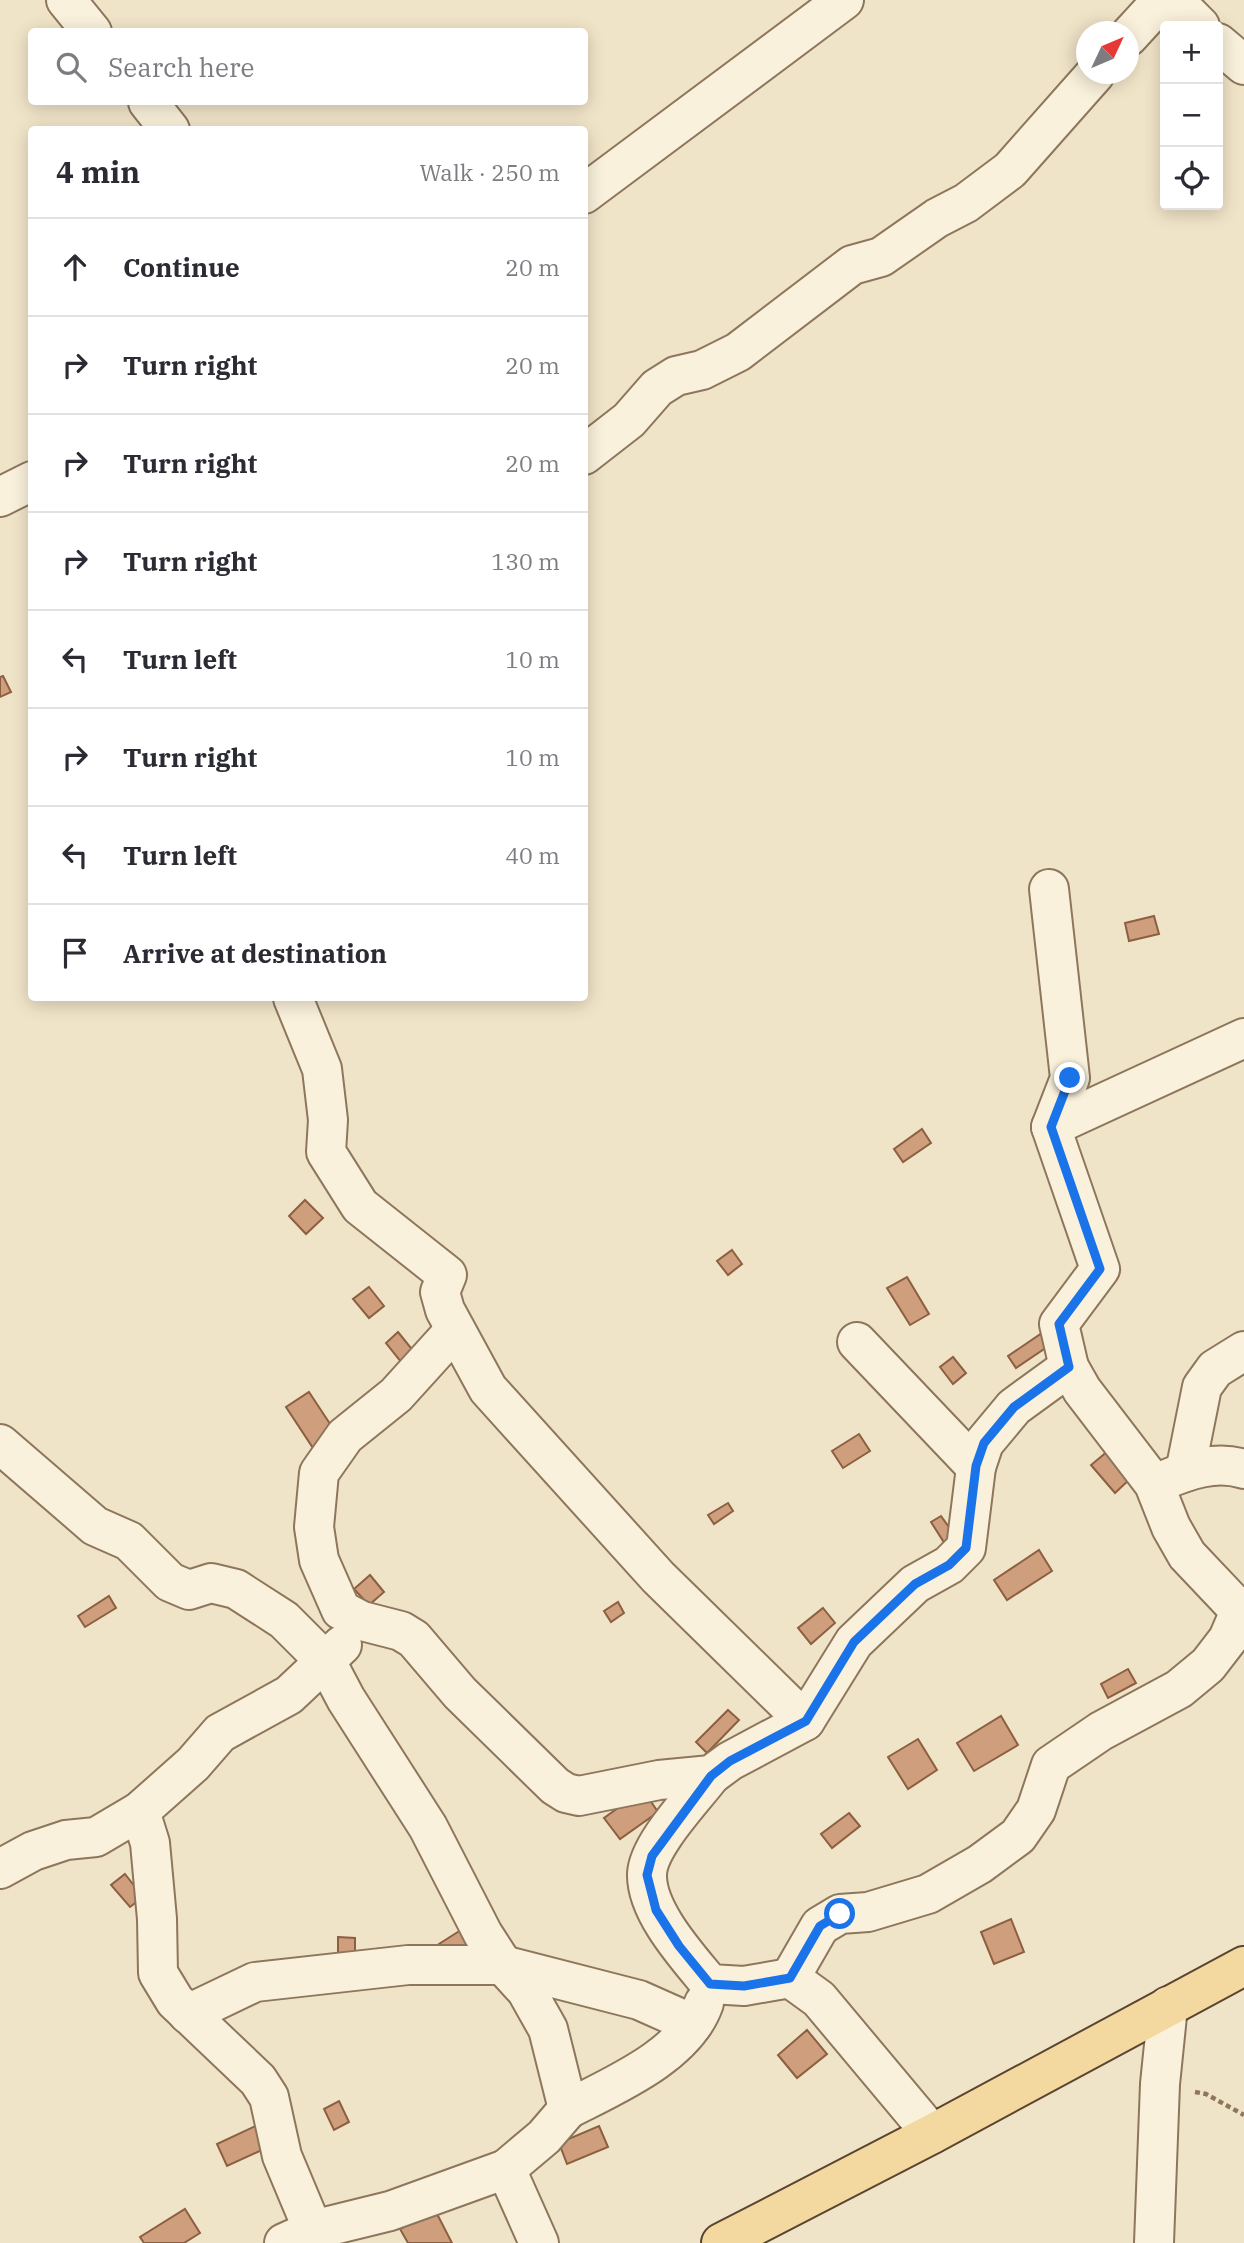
<!DOCTYPE html>
<meta charset="utf-8">
<style>
:root{--surface:#fff;--page:#f2f2f3;--text:#2b2b33;--muted:#7c7c81;--line:#e1e1e2}
body{margin:0;font-family:"IBM Plex Serif",serif;background:var(--page);color:var(--text)}
.controls{position:absolute;right:21px;top:21px;display:grid;overflow:hidden;border-radius:7px;box-shadow:0 4px 18px #0003}
.controls button{width:63px;height:63px;display:grid;place-items:center;padding:0;border:0;border-bottom:2px solid var(--line);background:var(--surface);color:var(--text);font:35px sans-serif}
.compass{position:absolute;left:1076px;top:21px;width:63px;height:63px;border-radius:50%;background:var(--surface);box-shadow:0 4px 18px #0003;rotate:46deg}
.stop{position:absolute;width:21px;height:21px;margin:-16px;border:5px solid #1a73e8;border-radius:50%;background:#fff}
.stop.end{background:#1a73e8;border-color:#fff;box-shadow:0 2px 7px #0008}
.list{margin:0;padding:0;list-style:none}
h2{display:flex;justify-content:space-between;align-items:center;height:91px;margin:0;padding:0 28px;font-size:30px}
h2 small{font-size:23px;font-weight:400;color:var(--muted)}
.list li{display:grid;grid-template-columns:46px 1fr auto;gap:21px;align-items:center;box-sizing:border-box;height:98px;padding:0 28px;border-top:2px solid var(--line)}
.list b{display:block;font-size:26px;white-space:nowrap}
.list em{font-size:23px;font-style:normal;color:var(--muted)}
.icon{flex:none;width:38px;height:38px;fill:none;stroke:currentColor;stroke-width:2;stroke-linecap:round;stroke-linejoin:round}
.map{position:relative;flex:none;width:1244px;height:2243px;overflow:hidden}
.search{position:absolute;background:var(--surface);box-shadow:0 4px 18px #0003;left:28px;top:28px;width:560px;height:77px;display:flex;align-items:center;gap:18px;box-sizing:border-box;padding:0 24px;border-radius:7px;color:var(--muted);font-size:26px}
.panel{position:absolute;background:var(--surface);box-shadow:0 4px 18px #0003;left:28px;top:126px;width:560px;height:875px;border-radius:7px}
.map>svg:first-child{display:block}
.building{fill:#cf9f7d;stroke:#8d5f41;stroke-width:2}
.lines{fill:none;stroke-linecap:round;stroke-linejoin:round}
.minor-casing{stroke:#8d765c;stroke-width:42}
.major-casing{stroke:#5b4430;stroke-width:42}
.path{stroke:#8d765c;stroke-width:4.5;stroke-dasharray:5 3.5;stroke-linecap:butt}
.minor{stroke:#faf1dc;stroke-width:38}
.major{stroke:#f3d9a0;stroke-width:38}
.route{stroke:#1a73e8;stroke-width:9}
</style>
<div class="map">
<svg width="1244" height="2243" viewBox="0 0 1244 2243">
<rect width="100%" height="100%" fill="#f0e4c8"/>
<g class="building">
<polygon points="3,676 11,692 0,697 0,677"/>
<polygon points="1154,916 1159,934 1129,941 1125,923"/>
<polygon points="922,1129 931,1143 903,1162 894,1149"/>
<polygon points="305,1200 323,1218 306,1234 289,1216"/>
<polygon points="732,1250 742,1264 728,1275 717,1261"/>
<polygon points="907,1277 929,1314 910,1325 887,1288"/>
<polygon points="369,1287 384,1306 369,1318 353,1299"/>
<polygon points="398,1332 415,1353 402,1363 386,1343"/>
<polygon points="1042,1333 1050,1345 1016,1368 1008,1356"/>
<polygon points="953,1357 966,1373 953,1384 940,1367"/>
<polygon points="309,1392 336,1433 313,1448 286,1407"/>
<polygon points="859,1434 870,1451 843,1468 832,1451"/>
<polygon points="1108,1451 1131,1478 1115,1493 1091,1465"/>
<polygon points="728,1503 733,1511 714,1524 708,1515"/>
<polygon points="941,1516 956,1537 945,1544 931,1522"/>
<polygon points="1039,1550 1052,1571 1007,1600 994,1580"/>
<polygon points="370,1575 384,1592 369,1605 354,1589"/>
<polygon points="109,1596 116,1608 85,1627 78,1616"/>
<polygon points="618,1602 624,1613 611,1622 604,1611"/>
<polygon points="823,1608 835,1623 811,1644 798,1628"/>
<polygon points="1128,1669 1136,1683 1108,1698 1101,1684"/>
<polygon points="728,1710 739,1720 707,1753 696,1742"/>
<polygon points="1001,1716 1018,1745 974,1771 957,1743"/>
<polygon points="918,1739 937,1770 908,1789 888,1757"/>
<polygon points="643,1790 658,1812 620,1839 604,1818"/>
<polygon points="849,1813 860,1826 832,1848 821,1834"/>
<polygon points="125,1874 143,1897 130,1907 111,1885"/>
<polygon points="1011,1919 1024,1952 994,1964 981,1932"/>
<polygon points="464,1928 473,1941 448,1957 439,1944"/>
<polygon points="338,1937 355,1938 355,1956 338,1956"/>
<polygon points="807,2030 827,2054 797,2078 778,2055"/>
<polygon points="339,2101 349,2122 334,2130 324,2109"/>
<polygon points="264,2122 275,2144 227,2166 217,2144"/>
<polygon points="599,2126 608,2147 567,2164 559,2143"/>
<polygon points="185,2209 200,2233 184,2243 144,2243 140,2237"/>
<polygon points="435,2210 452,2243 408,2243 400,2229"/>
</g>
<g class="lines">
<defs>
<g id="minor">
<polyline points="66,0 92,32"/>
<polyline points="1174,0 1200,26"/>
<polyline points="1128,37 1162,0"/>
<polyline points="1218,43 1244,65"/>
<polyline points="148,102 170,130"/>
<polyline points="584,194 844,0"/>
<polyline points="584,455 629,420 657,388 676,376 702,370 738,352 852,265 881,257 937,218 966,203 1010,170 1095,74"/>
<polyline points="0,497 32,481"/>
<polyline points="1049,889 1070,1078 1051,1127 1100,1269 1059,1324 1069,1367 1082,1390 1154,1484 1171,1527 1187,1555 1240,1611"/>
<polyline points="293,998 322,1069 328,1120 326,1152 360,1206 447,1275 440,1292 445,1310 488,1389 658,1577 805,1721"/>
<polyline points="1051,1127 1244,1038"/>
<polyline points="454,1331 396,1395 345,1436 319,1473 314,1527 319,1560 341,1610 362,1621 401,1631 414,1639 460,1693 555,1786 566,1793 579,1796 659,1780 711,1775 730,1761 805,1721 854,1642 915,1584 949,1565 966,1548 976,1467 984,1443 1014,1407 1069,1367"/>
<polyline points="857,1342 976,1467"/>
<polyline points="0,1444 95,1526 129,1541 170,1582 189,1590 211,1583 236,1589 284,1620 327,1663 346,1699 428,1827 483,1934 503,1965 526,1990 548,2029 568,2109 544,2137 506,2169 539,2243"/>
<polyline points="1185,1472 1202,1387 1215,1369 1244,1351"/>
<path d="M1162,1481C1188,1470 1216,1460 1244,1469"/>
<path d="M711,1775C693,1799 648,1845 647,1874C646,1912 688,1957 710,1984L744,1986L790,1978L819,1999L932,2134"/>
<polyline points="140,1811 150,1843 157,1919 158,1973 175,2001 258,2080 269,2097 282,2156 313,2230"/>
<polyline points="0,1869 33,1851 66,1840 96,1837 140,1811 193,1764 220,1733 289,1695 342,1645"/>
<polyline points="790,1978 820,1926 840,1914 868,1912 928,1894 980,1864 1018,1836 1036,1810 1051,1765 1101,1731 1179,1689 1208,1665 1228,1639 1240,1611 1244,1610"/>
<polyline points="188,2014 255,1982 408,1965 503,1965 639,2000 693,2024"/>
<path d="M568,2109C615,2085 686,2055 704,2003"/>
<polyline points="284,2243 313,2230 390,2211 506,2169"/>
<polyline points="1154,2243 1160,2084 1168,2006"/>
</g>
<polyline id="major" points="721,2243 932,2134 1244,1966"/>
</defs>
<use href="#minor" class="minor-casing"/>
<use href="#major" class="major-casing"/>
<polyline class="path" points="1195,2092 1206,2094 1244,2115"/>
<use href="#minor" class="minor"/>
<use href="#major" class="major"/>
</g>
<g class="lines">
<polyline class="route" points="840,1914 820,1926 790,1978 744,1986 710,1984 679,1946 656,1910 647,1875 652,1856 711,1776 730,1761 806,1721 854,1642 915,1584 949,1565 966,1548 976,1466 984,1443 1014,1407 1069,1367 1059,1324 1100,1269 1051,1127 1070,1078"/>
</g>
</svg>
<div class="controls">
<button>+</button>
<button>−</button>
<button><svg class="icon" aria-label="locate" viewBox="0 0 24 24"><circle cx="12" cy="12" r="6"/><path d="M12 2v4M12 18v4M2 12h4M18 12h4"/></svg></button>
</div>
<svg class="compass" viewBox="-18 -18 36 36"><path d="M0-13l5 13h-10z" fill="#e53935"/><path d="M0 13l5-13h-10z" fill="#7c7c81"/></svg>
<div class="stop" style="left:840px;top:1914px"></div>
<div class="stop end" style="left:1070px;top:1078px"></div>
<div class="search"><svg class="icon" aria-label="search" viewBox="0 0 24 24"><circle cx="10" cy="10" r="6"/><path d="M15 15l6 6"/></svg>Search here</div>
<section class="panel">
<h2>4 min<small>Walk · 250 m</small></h2>
<ul class="list">
<li><svg class="icon" aria-label="ahead" viewBox="0 0 24 24"><path d="M12 20V5M6 11l6-6 6 6"/></svg><div><b>Continue</b></div><em>20 m</em></li>
<li><svg class="icon" aria-label="right" viewBox="0 0 24 24"><path d="M7 20v-9h11M14 6l5 5-5 5"/></svg><div><b>Turn right</b></div><em>20 m</em></li>
<li><svg class="icon" aria-label="right" viewBox="0 0 24 24"><path d="M7 20v-9h11M14 6l5 5-5 5"/></svg><div><b>Turn right</b></div><em>20 m</em></li>
<li><svg class="icon" aria-label="right" viewBox="0 0 24 24"><path d="M7 20v-9h11M14 6l5 5-5 5"/></svg><div><b>Turn right</b></div><em>130 m</em></li>
<li><svg class="icon" aria-label="left" viewBox="0 0 24 24"><path d="M17 20v-9H6M10 6l-5 5 5 5"/></svg><div><b>Turn left</b></div><em>10 m</em></li>
<li><svg class="icon" aria-label="right" viewBox="0 0 24 24"><path d="M7 20v-9h11M14 6l5 5-5 5"/></svg><div><b>Turn right</b></div><em>10 m</em></li>
<li><svg class="icon" aria-label="left" viewBox="0 0 24 24"><path d="M17 20v-9H6M10 6l-5 5 5 5"/></svg><div><b>Turn left</b></div><em>40 m</em></li>
<li><svg class="icon" aria-label="arrive" viewBox="0 0 24 24"><path d="M6 21V4h12l-3 4 3 4H6"/></svg><div><b>Arrive at destination</b></div></li>
</ul>
</section>
</div>
